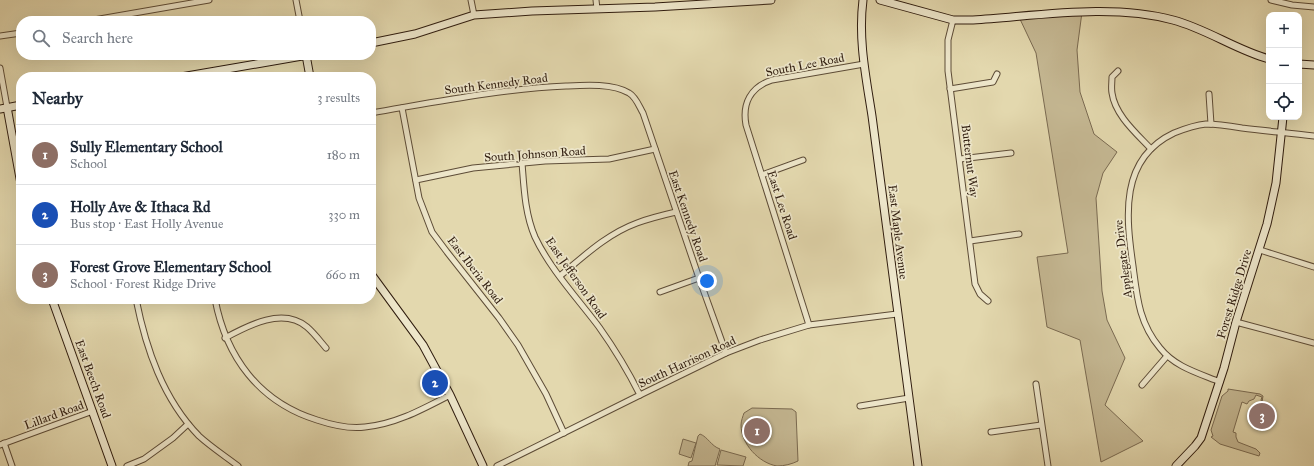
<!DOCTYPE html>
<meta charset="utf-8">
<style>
:root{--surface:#fff;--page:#f2f2f3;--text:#1f2937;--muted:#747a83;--line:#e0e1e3;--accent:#0f766e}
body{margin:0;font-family:"IM FELL Great Primer",serif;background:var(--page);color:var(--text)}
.controls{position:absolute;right:12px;top:12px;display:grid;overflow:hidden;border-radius:8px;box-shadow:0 4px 16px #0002}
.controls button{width:36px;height:36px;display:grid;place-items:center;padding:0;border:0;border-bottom:1px solid var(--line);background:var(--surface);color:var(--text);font:20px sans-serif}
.you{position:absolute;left:707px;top:281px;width:14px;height:14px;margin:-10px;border:3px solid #fff;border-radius:50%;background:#1a73e8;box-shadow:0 0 0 6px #1a73e833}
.badge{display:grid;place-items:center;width:26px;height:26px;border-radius:50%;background:var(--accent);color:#fff;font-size:13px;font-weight:700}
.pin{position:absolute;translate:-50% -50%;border:2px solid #fff;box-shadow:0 1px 4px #0006}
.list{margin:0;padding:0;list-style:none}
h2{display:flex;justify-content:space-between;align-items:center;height:52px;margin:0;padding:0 16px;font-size:17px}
h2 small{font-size:13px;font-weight:400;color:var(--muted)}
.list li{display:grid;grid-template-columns:26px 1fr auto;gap:12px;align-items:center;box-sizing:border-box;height:60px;padding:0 16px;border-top:1px solid var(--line)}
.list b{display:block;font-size:15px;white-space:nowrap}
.list p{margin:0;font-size:13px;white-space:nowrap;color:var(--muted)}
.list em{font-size:13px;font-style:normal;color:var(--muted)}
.icon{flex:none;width:22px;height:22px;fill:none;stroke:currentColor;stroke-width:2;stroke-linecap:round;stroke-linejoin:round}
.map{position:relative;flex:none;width:1314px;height:466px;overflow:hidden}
.search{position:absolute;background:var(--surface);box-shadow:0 4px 16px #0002;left:16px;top:16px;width:360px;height:44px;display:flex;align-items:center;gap:10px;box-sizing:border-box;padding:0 14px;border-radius:16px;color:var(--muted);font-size:15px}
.panel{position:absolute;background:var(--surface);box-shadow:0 4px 16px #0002;left:16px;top:72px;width:360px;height:232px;border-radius:16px}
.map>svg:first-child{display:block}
.green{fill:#c5b893;stroke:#7a6a51}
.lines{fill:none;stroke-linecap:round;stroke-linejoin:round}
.street-casing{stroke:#5d4c37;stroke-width:7}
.secondary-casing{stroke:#301d0f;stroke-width:9}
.street{stroke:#ede6ca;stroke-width:5}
.secondary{stroke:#ede6ca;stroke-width:7}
.labels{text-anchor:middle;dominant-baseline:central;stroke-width:3.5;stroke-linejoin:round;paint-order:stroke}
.street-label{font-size:12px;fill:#301d0f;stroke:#ede6ca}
</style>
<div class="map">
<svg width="1314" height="466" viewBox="0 0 1314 466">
<rect width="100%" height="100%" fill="#e3d8ae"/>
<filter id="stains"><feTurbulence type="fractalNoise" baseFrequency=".005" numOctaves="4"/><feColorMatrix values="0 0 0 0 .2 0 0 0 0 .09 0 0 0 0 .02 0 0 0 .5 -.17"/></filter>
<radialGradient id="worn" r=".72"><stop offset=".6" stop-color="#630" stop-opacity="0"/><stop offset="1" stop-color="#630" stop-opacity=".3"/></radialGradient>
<g class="green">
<polygon points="1082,12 1077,50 1080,92 1094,134 1117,152 1103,173 1096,198 1102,291 1107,320 1125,358 1105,405 1143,441 1101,462 1080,340 1047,327 1037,257 1068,253 1036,53 1019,17"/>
<polygon points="1228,389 1260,394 1263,396 1262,402 1261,400 1262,397 1256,395 1254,399 1249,401 1247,404 1242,402 1233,432 1236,433 1236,437 1238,442 1256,449 1260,453 1259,456 1220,444 1211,437 1213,436 1211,430 1222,396 1228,391"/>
<path d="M752,408L792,409L796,412L798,461C792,464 784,466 777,466C759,463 741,444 741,425C741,421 743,416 744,413Z"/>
<path d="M700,434C708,437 711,446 720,449L715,466H688L689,462L692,461L698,436Z"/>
<polygon points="683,439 696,443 691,458 679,454"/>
<polygon points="721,450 746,457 743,466 717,465"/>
</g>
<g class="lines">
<defs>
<g id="street">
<polyline points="296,0 300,21"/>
<polyline points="471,0 474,15"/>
<polyline points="596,0 597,9"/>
<polyline points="1271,0 1292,5 1314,7"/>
<polyline points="953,20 948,40 948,71 975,284 980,294 988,301"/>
<polyline points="88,21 209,0"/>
<polyline points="0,36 21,33"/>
<polyline points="0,68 7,107"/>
<path d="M1118,71L1112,77C1112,82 1111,88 1112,93C1115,115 1136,133 1151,149"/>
<polyline points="950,89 993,82 997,74"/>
<polyline points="1209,94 1211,124"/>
<polyline points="402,108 419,198 432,232 447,252 499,318 518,345 546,394 564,433"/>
<path d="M371,113C436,102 500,89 566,86C584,85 613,83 629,93C636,97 639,106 643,113L699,278L726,353"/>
<polyline points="960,159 1011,153"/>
<path d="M522,163C524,188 525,214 535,237C550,269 578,299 599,327C614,348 628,371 640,395"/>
<polyline points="762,175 803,160"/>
<polyline points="416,180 473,168 545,161 609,159 655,149"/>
<polyline points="970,241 1019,234"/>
<polyline points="1260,250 1314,267"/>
<path d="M560,276C584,256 607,234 637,223C650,218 663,215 676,212"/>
<polyline points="660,292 699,278"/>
<path d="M136,299C146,349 163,399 199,436C211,447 225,456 238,466"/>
<path d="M215,299C226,357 259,402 317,420C332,425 349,429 365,427C396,424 423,409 450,395"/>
<polyline points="1236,322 1314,343"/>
<path d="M809,325L746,125C742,103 751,87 772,80L864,64"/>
<path d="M225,338C249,325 283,307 307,327C314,333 320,341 326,348"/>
<path d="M1220,382C1198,373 1175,367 1160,348C1139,323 1137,297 1133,266C1126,217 1119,159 1174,133C1184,129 1195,125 1206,124C1218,124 1230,126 1242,128C1266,131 1290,133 1314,136"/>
<polyline points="1036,384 1048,466"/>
<polyline points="1142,385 1167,356"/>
<polyline points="860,406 909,398"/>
<polyline points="991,432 1041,425"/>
<polyline points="4,443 12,466"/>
<polyline points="0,445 93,411"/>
<polyline points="127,466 144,459 173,438 188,424"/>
<polyline points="497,466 640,395 726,353 760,340 809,325 897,314"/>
</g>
<g id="secondary">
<path d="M863,0C858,39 866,77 872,116L918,466"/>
<path d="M880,0L953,20H973C1037,16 1111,3 1173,20C1207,29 1236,50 1269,59"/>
<polyline points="371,43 415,34 474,15 532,11 655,7 771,0"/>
<polyline points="306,55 310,77"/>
<polyline points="1299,64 1314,65"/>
<polyline points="181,77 308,55"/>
<polyline points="7,107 21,184"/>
<polyline points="0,109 21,105"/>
<polyline points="371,274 423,345 450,395 483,466"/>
<polyline points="52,299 112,466"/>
<polyline points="1176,466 1195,446 1201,438 1224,368 1236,322 1267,224 1276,183 1283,117"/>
</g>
</defs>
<use href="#street" class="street-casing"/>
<use href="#secondary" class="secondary-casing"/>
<use href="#street" class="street"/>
<use href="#secondary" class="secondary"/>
</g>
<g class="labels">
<g class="street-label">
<text transform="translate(805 65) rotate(-11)">South Lee Road</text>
<text transform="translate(496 84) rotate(-7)">South Kennedy Road</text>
<text transform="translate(535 154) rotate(-4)">South Johnson Road</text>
<text transform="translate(970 161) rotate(83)">Butternut Way</text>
<text transform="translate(782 205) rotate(72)">East Lee Road</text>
<text transform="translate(688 216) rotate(71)">East Kennedy Road</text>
<text transform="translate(898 232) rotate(83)">East Maple Avenue</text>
<text transform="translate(1123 259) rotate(-97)">Applegate Drive</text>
<text transform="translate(475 270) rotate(52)">East Iberia Road</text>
<text transform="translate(576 278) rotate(55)">East Jefferson Road</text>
<text transform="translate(1234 294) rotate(-73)">Forest Ridge Drive</text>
<text transform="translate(687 362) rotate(-25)">South Harrison Road</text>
<text transform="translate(93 379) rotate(70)">East Beech Road</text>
<text transform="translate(54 415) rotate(-20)">Lillard Road</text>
</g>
</g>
<rect width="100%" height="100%" filter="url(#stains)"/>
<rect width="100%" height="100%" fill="url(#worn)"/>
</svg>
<div class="controls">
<button>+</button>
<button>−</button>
<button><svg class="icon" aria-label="locate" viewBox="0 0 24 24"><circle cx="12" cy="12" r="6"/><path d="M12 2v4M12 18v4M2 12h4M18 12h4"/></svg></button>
</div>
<div class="you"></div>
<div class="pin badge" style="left:757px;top:431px;background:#8d6e63">1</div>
<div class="pin badge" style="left:435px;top:383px;background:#1a4fb4">2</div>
<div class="pin badge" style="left:1262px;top:416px;background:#8d6e63">3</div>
<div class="search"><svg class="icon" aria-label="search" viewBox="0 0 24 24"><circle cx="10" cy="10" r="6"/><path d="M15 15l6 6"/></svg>Search here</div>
<section class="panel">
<h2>Nearby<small>3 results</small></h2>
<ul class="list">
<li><span class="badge" style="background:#8d6e63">1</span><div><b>Sully Elementary School</b><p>School</p></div><em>180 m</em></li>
<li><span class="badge" style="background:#1a4fb4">2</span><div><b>Holly Ave &amp; Ithaca Rd</b><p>Bus stop · East Holly Avenue</p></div><em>330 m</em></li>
<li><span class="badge" style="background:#8d6e63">3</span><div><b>Forest Grove Elementary School</b><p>School · Forest Ridge Drive</p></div><em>660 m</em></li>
</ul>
</section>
</div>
